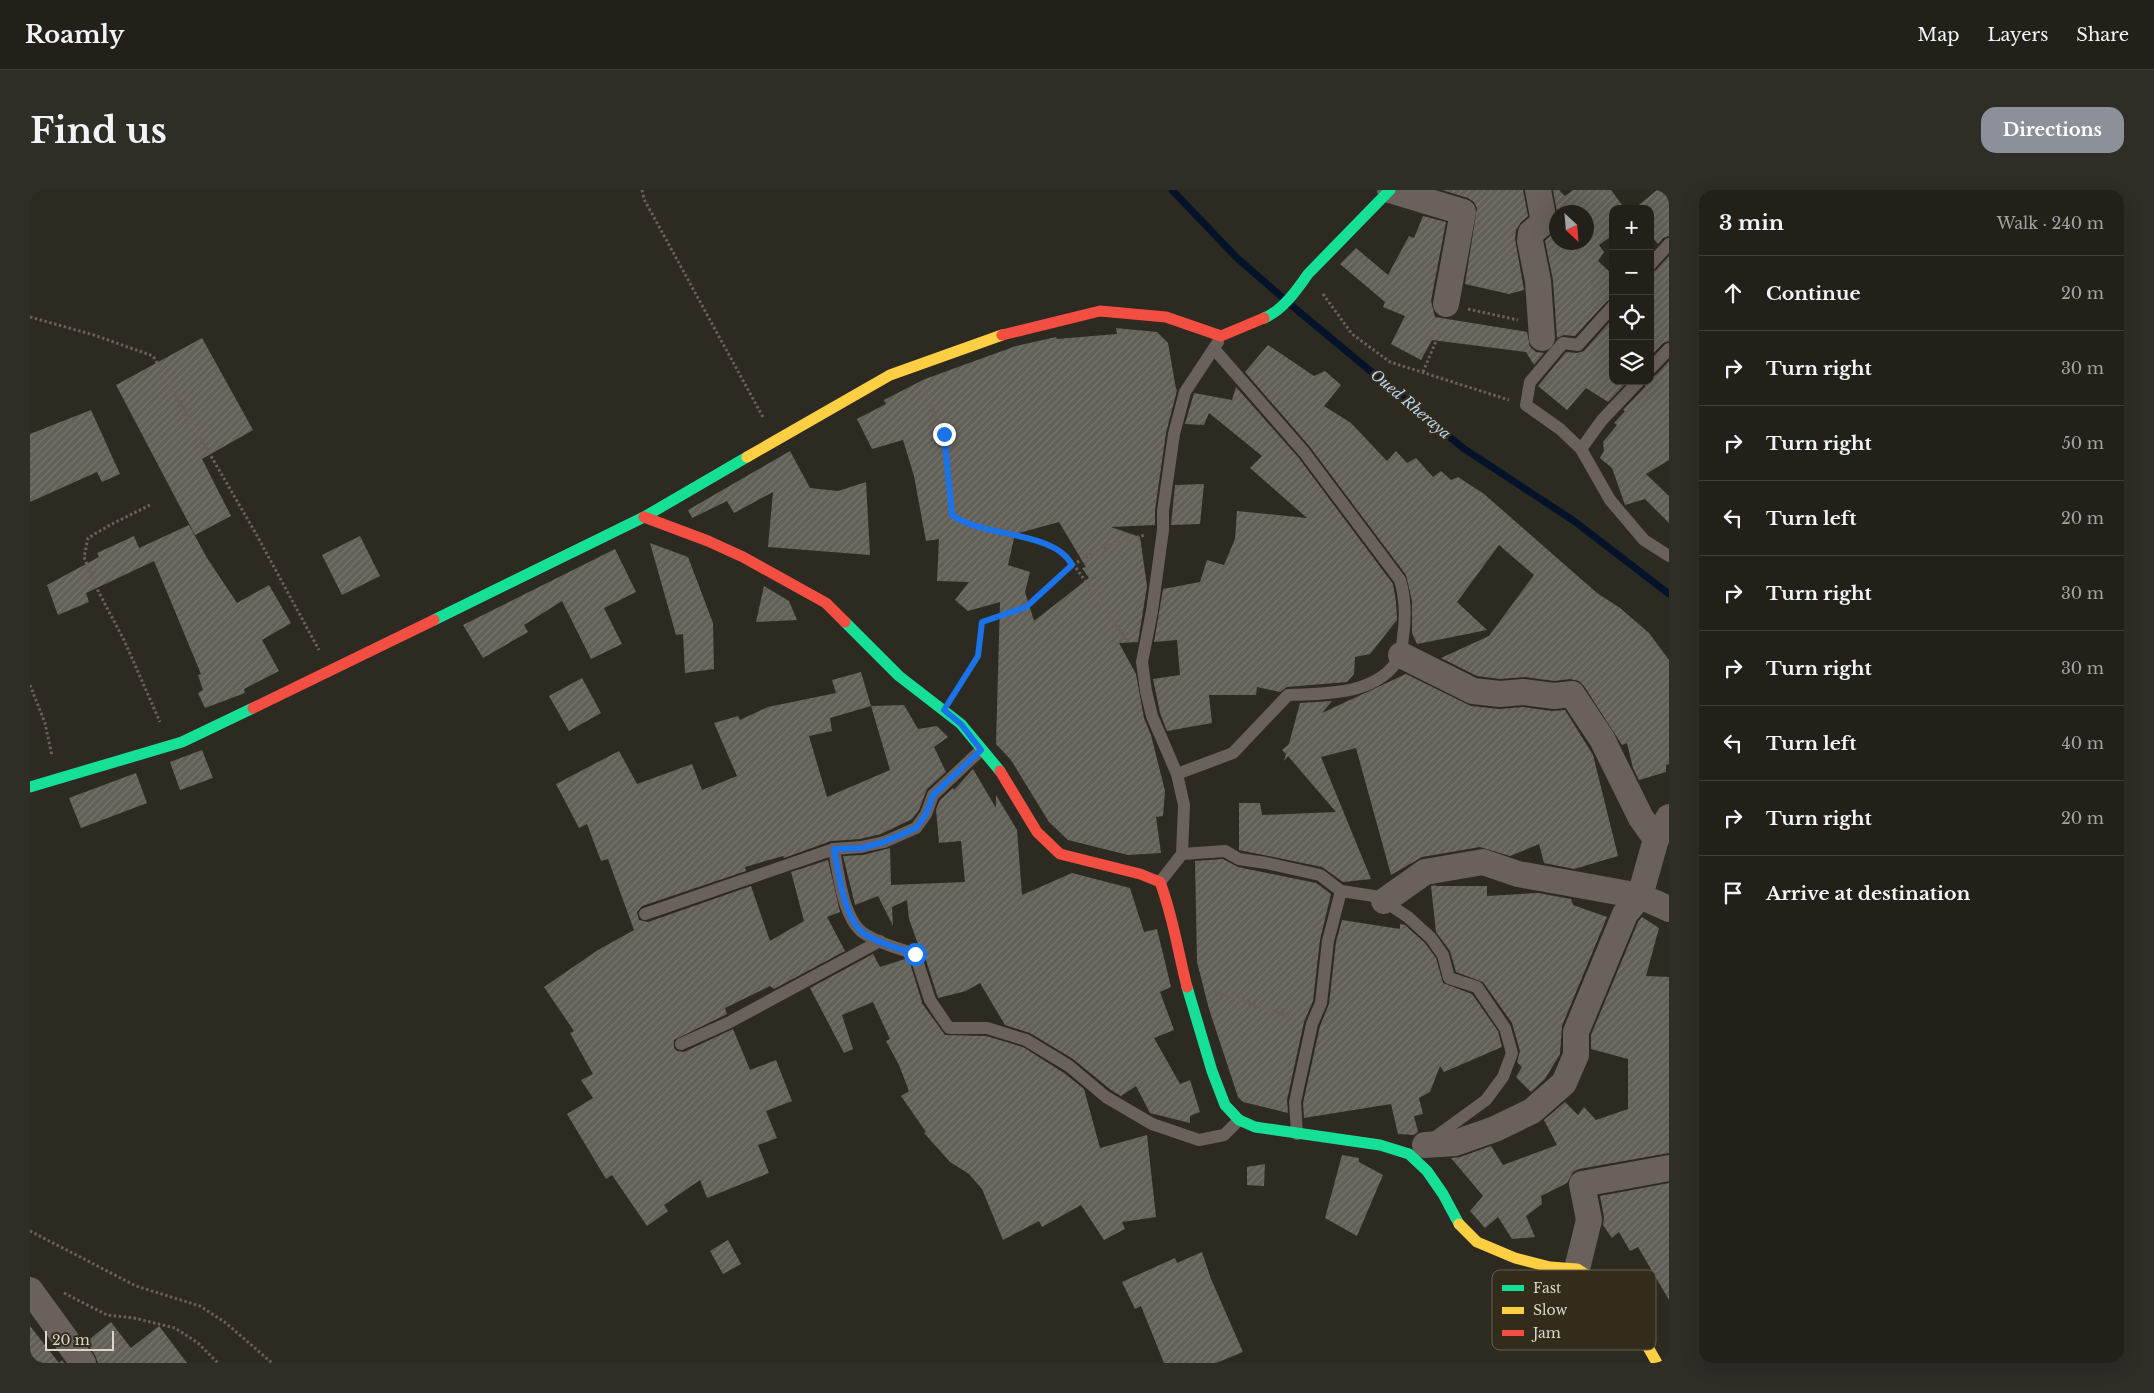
<!DOCTYPE html>
<meta charset="utf-8">
<style>
:root{--surface:#222019;--page:#2e2d26;--text:#f1f3f6;--muted:#a2a3a2;--line:#3f3e38;--accent:#8c9099}
body{margin:0;font-family:"Libre Baskerville",serif;background:var(--page);color:var(--text)}
.controls{position:absolute;right:15px;top:15px;display:grid;overflow:hidden;border-radius:10px;box-shadow:0 5px 20px #0002}
.controls button{width:45px;height:45px;display:grid;place-items:center;padding:0;border:0;border-bottom:1px solid var(--line);background:var(--surface);color:var(--text);font:25px sans-serif}
.compass{position:absolute;left:1519px;top:15px;width:45px;height:45px;border-radius:50%;background:var(--surface);box-shadow:0 5px 20px #0002;rotate:154deg}
.scale{position:absolute;left:15px;bottom:12px;width:69px;box-sizing:border-box;padding-left:5px;border:2px solid #dad6cc;border-top:0;font-size:14px;line-height:18px;white-space:nowrap;color:#dad6cc;-webkit-text-stroke:4px #332c1b;paint-order:stroke}
.stop{position:absolute;width:15px;height:15px;margin:-11px;border:4px solid #1a73e8;border-radius:50%;background:#fff}
.stop.end{background:#1a73e8;border-color:#fff;box-shadow:0 1px 5px #0008}
.list{margin:0;padding:0;list-style:none}
h2{display:flex;justify-content:space-between;align-items:center;height:65px;margin:0;padding:0 20px;font-size:21px}
h2 small{font-size:16px;font-weight:400;color:var(--muted)}
.list li{display:grid;grid-template-columns:32px 1fr auto;gap:15px;align-items:center;box-sizing:border-box;height:75px;padding:0 20px;border-top:1px solid var(--line)}
.list b{display:block;font-size:19px;white-space:nowrap}
.list em{font-size:16px;font-style:normal;color:var(--muted)}
.icon{flex:none;width:28px;height:28px;fill:none;stroke:currentColor;stroke-width:2;stroke-linecap:round;stroke-linejoin:round}
.map{position:relative;flex:none;width:1639px;height:1173px;overflow:hidden;border-radius:15px}
header{display:flex;align-items:center;gap:30px;box-sizing:border-box;height:70px;padding:0 25px;background:var(--surface);border-bottom:1px solid var(--line)}
header strong{font-size:24px}
nav{display:flex;gap:28px;margin-inline-start:auto;font-size:18px}
.intro{display:flex;align-items:center;justify-content:space-between;box-sizing:border-box;height:120px;padding:0 30px}
h1{margin:0;font-size:35px}
.button{padding:12px 22px;border-radius:15px;background:var(--accent);color:#fff;font-size:18px;font-weight:700}
main{display:flex;gap:30px;padding:0 30px}
aside{flex:1;background:var(--surface);border-radius:15px;box-shadow:0 5px 20px #0002}
.map>svg:first-child{display:block}
.lines{fill:none;stroke-linecap:round;stroke-linejoin:round}
.stream{stroke:#04122a;stroke-width:7}
.building{fill:url(#building-hatch);fill-rule:evenodd}
.path{stroke:#68615d;stroke-width:3;stroke-dasharray:2.5 2.5;stroke-linecap:butt}
.lane{stroke:#6a605c;stroke-width:12}
.street{stroke:#6a605c;stroke-width:26}
.fast{stroke:#16e098;stroke-width:11}
.slow{stroke:#ffcf43;stroke-width:11}
.jam{stroke:#f24e42;stroke-width:11}
.route{stroke:#1a73e8;stroke-width:6}
.labels{text-anchor:middle;dominant-baseline:central;stroke-width:5;stroke-linejoin:round;paint-order:stroke}
.water-label{font-size:15px;font-style:italic;fill:#b9d3f4;stroke:#332c1b}
.key{fill:#332c1b;stroke:#655f50;stroke-width:1}
.key-label{font-size:14px;fill:#dad6cc}
</style>
<header>
<strong>Roamly</strong>
<nav><a>Map</a><a>Layers</a><a>Share</a></nav>
</header>
<div class="intro"><h1>Find us</h1><a class="button">Directions</a></div>
<main>
<div class="map">
<svg width="1639" height="1173" viewBox="0 0 1639 1173">
<defs>
<pattern id="building-hatch" width="6" height="6" patternUnits="userSpaceOnUse" patternTransform="scale(1.25)"><rect width="6" height="6" fill="#625f57"/><path d="M-1 1l2-2M0 6l6-6M5 7l2-2" fill="none" stroke="#78756e"/></pattern>
</defs>
<rect width="100%" height="100%" fill="#2d2a21"/>
<g class="lines">
<g class="stream">
<polyline points="1142,0 1207,68 1253,108"/>
<polyline points="1261,115 1433,258 1544,331 1639,404"/>
</g>
</g>
<g class="building">
<polygon points="1412,0 1493,0 1498,26 1491,32 1486,40 1485,49 1494,100 1479,104 1435,94 1447,18 1444,12 1438,8"/>
<polygon points="1523,0 1529,0 1535,6 1543,0 1581,0 1595,19 1583,19 1583,45 1569,55 1574,62 1568,71 1583,85 1583,108 1577,111 1545,146 1534,145 1527,148 1523,90 1515,51 1526,40 1526,52 1556,52 1556,22 1527,22"/>
<polygon points="1627,0 1639,0 1639,46 1633,48 1628,54 1620,45 1620,19 1604,19"/>
<polygon points="1393,26 1416,32 1401,111 1405,127 1497,142 1500,157 1506,162 1514,163 1504,175 1496,162 1402,150 1391,170 1361,154 1375,126 1353,117 1355,112 1310,74 1326,58 1358,85 1379,46 1384,48"/>
<polygon points="1639,66 1639,151 1633,153 1620,167 1620,83 1626,80"/>
<polygon points="1583,128 1583,191 1598,191 1578,212 1556,198 1537,220 1508,196 1536,162 1547,163 1554,161"/>
<path d="M1086,138L1127,142L1138,153L1146,199L1147,200L1136,243L1125,320V335L1081,337L1110,347L1117,396L1108,452L1089,453L1106,484L1114,528L1121,545L1135,601L1133,626L1126,627L1131,663L1098,665L1038,650L1019,632L981,570L966,554L970,412L938,421L925,410L939,392L907,391L909,349L896,351L884,286L873,250L842,259L827,229L856,214L854,210L895,189L986,156L1026,147L1027,149L1087,144ZM1029,332L1056,377L1052,378L1059,388L1004,431L995,402L1000,382L978,375L985,344Z"/>
<polygon points="172,148 223,240 172,269 201,326 165,345 86,195"/>
<polygon points="1238,155 1284,186 1295,181 1311,195 1294,216 1321,233 1357,271 1366,261 1377,273 1386,268 1403,287 1411,281 1421,290 1428,287 1454,304 1535,375 1567,403 1590,418 1619,443 1639,470 1639,574 1636,575 1636,582 1609,590 1603,578 1597,553 1592,555 1554,496 1549,491 1540,489 1524,491 1495,487 1470,489 1447,486 1411,468 1459,446 1504,385 1469,355 1427,412 1457,440 1387,454 1382,443 1382,411 1376,385 1280,257 1215,182"/>
<polygon points="1639,171 1639,270 1616,284 1639,306 1639,333 1615,309 1595,315 1582,278 1570,268 1574,261 1573,252 1587,235 1584,233 1595,221 1593,220 1615,197 1617,191 1620,191 1620,187 1626,185"/>
<polygon points="1206,197 1268,267 1363,394 1366,412 1367,430 1340,464 1325,467 1324,484 1317,492 1257,497 1250,502 1227,497 1226,505 1179,505 1182,533 1137,541 1130,523 1123,489 1150,485 1147,450 1124,452 1133,399 1170,392 1177,370 1194,375 1205,349 1207,321 1277,328 1220,278 1232,266 1179,223 1174,235 1155,234 1164,203 1202,210"/>
<polygon points="61,220 90,284 72,292 67,282 0,312 0,244"/>
<polygon points="760,261 780,298 808,301 836,292 840,365 738,357 743,302 704,323 697,311 662,328 658,320"/>
<polygon points="1174,294 1170,334 1141,335 1145,295"/>
<polygon points="159,335 177,368 207,413 239,395 261,433 232,450 249,481 214,499 215,503 175,518 168,503 173,500 168,485 171,484 124,371 56,403 59,412 28,425 17,395 69,367 67,363 104,346 109,358"/>
<polygon points="330,346 350,386 312,405 292,365"/>
<polygon points="620,353 658,367 683,433 684,479 655,483 653,444 646,445"/>
<polygon points="585,359 606,402 574,418 592,454 561,469 532,411 494,435 498,442 453,468 433,435"/>
<polygon points="734,396 759,411 767,430 726,432"/>
<path d="M831,482L841,516L874,515L888,539L907,536L918,547L904,557L916,582L897,599L889,620L882,629L851,644L830,649L801,651L754,668L753,666L715,677L716,681L612,716L607,722L609,730L618,732L721,696L740,751L774,731L761,682L798,670L810,722L797,727L815,761L744,799L740,796L695,818L697,824L644,850V858L647,861L654,862L703,839L720,880L746,870L762,911L736,921L747,948L728,955L739,983L677,1008L670,990L634,1015L638,1021L617,1036L582,985L576,989L537,924L563,908L551,890L563,884L540,843L544,841L514,797L568,760L604,740L578,669L571,671L557,634L549,638L526,594L589,561L607,594L662,574L672,600L707,586L684,533L708,526L710,530L738,517L806,503L802,490ZM841,516L860,580L797,607L779,546L802,541L800,528Z"/>
<polygon points="1376,484 1441,516 1469,519 1493,517 1522,521 1535,520 1563,565 1588,666 1544,679 1514,673 1509,654 1480,666 1450,657 1392,667 1361,685 1326,558 1291,567 1341,689 1313,692 1292,677 1209,660 1209,613 1230,613 1232,625 1306,622 1258,566 1254,571 1256,564 1252,560 1259,554 1270,513 1302,511 1292,523"/>
<polygon points="552,488 571,523 539,541 519,506"/>
<polygon points="172,560 183,588 150,600 140,572"/>
<polygon points="943,579 966,618 966,605 987,640 992,705 1042,683 1100,698 1114,742 1127,739 1141,797 1130,802 1144,840 1124,848 1150,894 1160,890 1170,922 1160,926 1160,933 1120,923 1106,896 1091,906 1081,900 1043,869 1000,843 975,835 950,793 936,801 908,808 893,761 889,757 879,729 877,710 862,717 863,736 848,706 825,715 813,666 833,665 860,658 861,695 935,692 931,651 909,653 906,619 910,610 923,598 924,600"/>
<polygon points="106,583 117,613 51,638 39,608"/>
<polygon points="1193,669 1208,677 1286,693 1301,704 1290,750 1283,811 1274,832 1257,910 1258,923 1213,912 1208,907 1179,819 1167,772 1165,671"/>
<polygon points="1407,695 1405,696 1457,696 1457,706 1508,703 1541,709 1543,715 1577,727 1532,836 1530,864 1515,889 1501,902 1486,887 1492,877 1487,872 1490,861 1482,833 1453,792 1426,782 1420,761 1406,742 1401,696"/>
<polygon points="1612,727 1629,738 1616,786 1639,787 1639,963 1549,979 1543,982 1537,993 1511,1006 1512,1014 1496,1026 1505,1047 1482,1049 1468,1027 1455,1038 1440,1021 1453,1006 1421,968 1430,967 1461,956 1473,975 1527,955 1514,930 1535,912 1548,925 1554,917 1566,930 1598,919 1598,869 1561,859 1561,845 1608,732"/>
<polygon points="1312,730 1370,739 1370,734 1375,735 1395,753 1406,768 1413,793 1442,804 1468,841 1472,857 1414,882 1410,876 1400,902 1389,908 1393,924 1384,926 1388,942 1384,945 1368,944 1361,914 1274,928 1273,913 1290,836 1299,814 1306,752"/>
<polygon points="843,764 850,777 875,769 879,770 892,812 891,812 915,845 956,846 993,857 1034,883 1054,899 1070,958 1117,945 1126,1027 1092,1032 1095,1039 1074,1050 1051,1015 1012,1037 1009,1031 973,1050 952,999 939,984 920,972 894,943 896,942 871,906 879,901 869,875 856,851 860,849 843,812 812,825 823,859 814,863 780,798"/>
<polygon points="1312,965 1329,968 1329,972 1353,985 1327,1046 1295,1028"/>
<polygon points="1235,974 1234,996 1217,995 1217,977"/>
<polygon points="1639,993 1639,1110 1608,1057 1600,1061 1589,1042 1582,1048 1573,1035 1574,1027 1570,1006"/>
<polygon points="698,1050 711,1074 693,1084 680,1061"/>
<polygon points="1172,1062 1181,1089 1213,1162 1186,1173 1134,1173 1111,1116 1105,1119 1092,1092 1145,1068 1147,1073"/>
<polygon points="81,1132 101,1158 129,1136 157,1173 68,1173 65,1165 56,1152"/>
<polygon points="0,1136 29,1173 32,1170 34,1173 0,1173"/>
</g>
<g class="lines">
<g class="path">
<polyline points="612,0 614,9 734,229"/>
<polyline points="1293,104 1322,144 1360,172 1479,210"/>
<polyline points="1438,119 1488,130"/>
<polyline points="0,127 64,145 123,166 225,342 289,460"/>
<polyline points="1393,182 1406,151 1410,136"/>
<path d="M893,198L914,244L922,325C953,349 1005,340 1039,368L1098,452"/>
<polyline points="120,315 80,335 58,348 54,367 66,397 94,450 130,532"/>
<polyline points="0,495 15,533 22,566"/>
<polyline points="926,501 948,466 952,432 996,417 1042,375 1079,355 1115,345"/>
<polyline points="1185,802 1267,829"/>
<polyline points="0,1041 106,1096 170,1116 196,1133 242,1173"/>
<polyline points="34,1103 77,1125 104,1128 145,1138 168,1153 188,1173"/>
</g>
<g class="lane">
<polyline points="1620,75 1639,54"/>
<polyline points="1583,116 1548,155 1533,153 1500,192 1496,215 1530,239 1551,259 1580,310 1614,350 1639,366"/>
<polyline points="1620,179 1639,159"/>
<polyline points="1551,259 1572,230 1609,191"/>
<path d="M951,560L903,605L896,624L886,638L854,652L831,657L804,659C808,682 813,727 832,742C847,753 868,758 885,764L900,810L919,838H957L996,850L1039,876L1076,907L1122,934L1169,950L1194,945L1209,930"/>
<path d="M1147,584L1203,563L1258,505C1296,504 1350,505 1370,466C1372,461 1372,454 1373,447C1376,427 1376,410 1370,390L1274,262L1185,160"/>
<polyline points="1152,664 1154,615 1147,584 1122,526 1116,501 1112,472 1122,421 1133,340 1133,321 1144,244 1155,202 1188,152"/>
<polyline points="1130,692 1152,664 1195,661 1209,669 1236,673 1290,685 1311,701 1344,706 1354,711 1378,727 1401,748 1413,765 1419,788 1447,797 1475,838 1482,863 1473,887 1456,910 1401,950"/>
<polyline points="615,724 804,659"/>
<polyline points="651,854 698,833 850,751"/>
<polyline points="1267,944 1265,912 1282,834 1291,813 1298,751 1311,701"/>
</g>
<g class="street">
<polyline points="1360,0 1433,22 1416,114"/>
<polyline points="1508,0 1514,32 1501,43 1500,51 1508,91 1512,148"/>
<polyline points="1371,465 1443,501 1470,504 1493,502 1524,506 1542,504 1572,549 1611,628 1626,649"/>
<polyline points="1639,627 1626,649 1610,706 1639,719"/>
<polyline points="1354,711 1395,682 1453,672 1488,684 1610,706"/>
<polyline points="1395,955 1425,953 1465,939 1502,921 1534,893 1546,865 1546,842 1595,724 1610,706"/>
<polyline points="1547,1079 1559,1030 1552,994 1639,978"/>
<polyline points="0,1100 53,1173"/>
</g>
<g class="fast">
<path d="M1234,128C1252,121 1267,100 1278,84L1360,0"/>
<polyline points="404,430 614,327 717,267"/>
<polyline points="815,432 869,486 931,534 970,581"/>
<polyline points="0,597 152,552 223,518"/>
<polyline points="1157,797 1182,881 1195,915 1209,930 1225,937 1350,955 1379,964 1397,981 1413,1004 1429,1034"/>
</g>
<g class="slow">
<polyline points="717,267 860,185 972,145"/>
<polyline points="1429,1034 1447,1052 1485,1068 1520,1077 1547,1079 1569,1093 1603,1131 1627,1173"/>
</g>
<g class="jam">
<polyline points="972,145 1070,121 1136,127 1191,146 1234,128"/>
<polyline points="614,327 678,351 713,367 796,413 815,432"/>
<polyline points="223,518 404,430"/>
<path d="M970,581L1007,642L1030,664L1110,684L1130,692C1143,726 1148,762 1157,797"/>
</g>
</g>
<g class="lines">
<path class="route" d="M885,764C868,758 847,753 832,742C814,727 808,681 804,659L832,658L854,652L886,638L896,624L903,605L951,560L931,534L914,520L948,466L952,432L996,417L1042,375C1025,341 951,347 922,325L914,244"/>
</g>
<g class="labels">
<g class="water-label">
<text transform="translate(1381 214) rotate(40)">Oued Rheraya</text>
</g>
</g>
<rect x="1462" y="1080" width="164" height="80" rx="8" class="key"/>
<rect x="1472" y="1095" width="22" height="6" fill="#16e098"/>
<rect x="1472" y="1117" width="22" height="7" fill="#ffcf43"/>
<rect x="1472" y="1140" width="22" height="6" fill="#f24e42"/>
<g class="key-label">
<text x="1503" y="1103">Fast</text>
<text x="1503" y="1125">Slow</text>
<text x="1503" y="1148">Jam</text>
</g>
</svg>
<div class="controls">
<button>+</button>
<button>−</button>
<button><svg class="icon" aria-label="locate" viewBox="0 0 24 24"><circle cx="12" cy="12" r="6"/><path d="M12 2v4M12 18v4M2 12h4M18 12h4"/></svg></button>
<button><svg class="icon" aria-label="layers" viewBox="0 0 24 24"><path d="M12 4l9 5-9 5-9-5zM3 14l9 5 9-5"/></svg></button>
</div>
<svg class="compass" viewBox="-18 -18 36 36"><path d="M0-13l5 13h-10z" fill="#e53935"/><path d="M0 13l5-13h-10z" fill="#a2a3a2"/></svg>
<div class="scale">20 m</div>
<div class="stop" style="left:885px;top:764px"></div>
<div class="stop end" style="left:914px;top:244px"></div>
</div>
<aside>
<h2>3 min<small>Walk · 240 m</small></h2>
<ul class="list">
<li><svg class="icon" aria-label="ahead" viewBox="0 0 24 24"><path d="M12 20V5M6 11l6-6 6 6"/></svg><div><b>Continue</b></div><em>20 m</em></li>
<li><svg class="icon" aria-label="right" viewBox="0 0 24 24"><path d="M7 20v-9h11M14 6l5 5-5 5"/></svg><div><b>Turn right</b></div><em>30 m</em></li>
<li><svg class="icon" aria-label="right" viewBox="0 0 24 24"><path d="M7 20v-9h11M14 6l5 5-5 5"/></svg><div><b>Turn right</b></div><em>50 m</em></li>
<li><svg class="icon" aria-label="left" viewBox="0 0 24 24"><path d="M17 20v-9H6M10 6l-5 5 5 5"/></svg><div><b>Turn left</b></div><em>20 m</em></li>
<li><svg class="icon" aria-label="right" viewBox="0 0 24 24"><path d="M7 20v-9h11M14 6l5 5-5 5"/></svg><div><b>Turn right</b></div><em>30 m</em></li>
<li><svg class="icon" aria-label="right" viewBox="0 0 24 24"><path d="M7 20v-9h11M14 6l5 5-5 5"/></svg><div><b>Turn right</b></div><em>30 m</em></li>
<li><svg class="icon" aria-label="left" viewBox="0 0 24 24"><path d="M17 20v-9H6M10 6l-5 5 5 5"/></svg><div><b>Turn left</b></div><em>40 m</em></li>
<li><svg class="icon" aria-label="right" viewBox="0 0 24 24"><path d="M7 20v-9h11M14 6l5 5-5 5"/></svg><div><b>Turn right</b></div><em>20 m</em></li>
<li><svg class="icon" aria-label="arrive" viewBox="0 0 24 24"><path d="M6 21V4h12l-3 4 3 4H6"/></svg><div><b>Arrive at destination</b></div></li>
</ul>
</aside>
</main>
